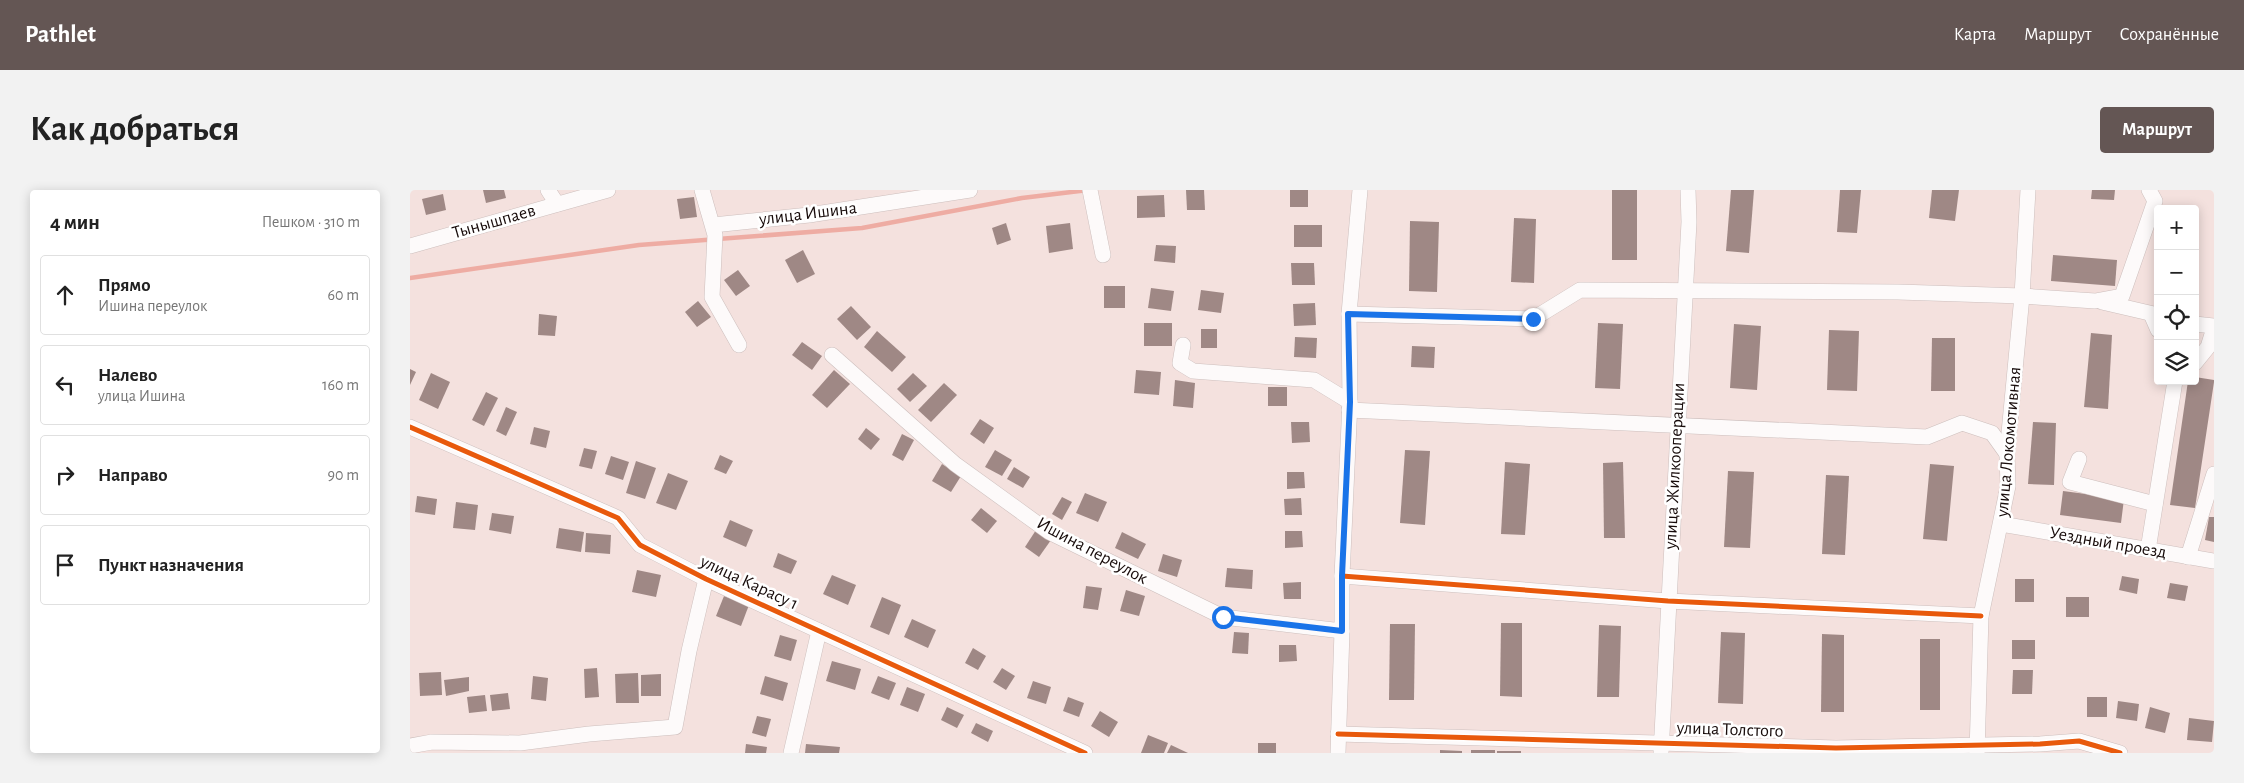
<!DOCTYPE html>
<html lang="ru">
<meta charset="utf-8">
<style>
:root{--surface:#fff;--page:#f2f2f2;--text:#222;--muted:#767676;--line:#e0e0e0;--accent:#645654}
body{margin:0;font-family:"Alegreya Sans",sans-serif;background:var(--page);color:var(--text)}
.controls{position:absolute;right:15px;top:15px;display:grid;overflow:hidden;border-radius:5px;box-shadow:0 2px 12px #0003}
.controls button{width:45px;height:45px;display:grid;place-items:center;padding:0;border:0;border-bottom:1px solid var(--line);background:var(--surface);color:var(--text);font:25px sans-serif}
.stop{position:absolute;width:15px;height:15px;margin:-11px;border:4px solid #1a73e8;border-radius:50%;background:#fff}
.stop.end{background:#1a73e8;border-color:#fff;box-shadow:0 1px 5px #0008}
.list{margin:0;padding:0;list-style:none}
h2{display:flex;justify-content:space-between;align-items:center;height:65px;margin:0;padding:0 20px;font-size:21px}
h2 small{font-size:16px;font-weight:400;color:var(--muted)}
.list li{display:grid;grid-template-columns:32px 1fr auto;gap:15px;align-items:center;box-sizing:border-box;height:80px;margin:0 10px 10px;padding:0 10px;border:1px solid var(--line);border-radius:5px}
.list b{display:block;font-size:19px;white-space:nowrap}
.list p{margin:0;font-size:16px;white-space:nowrap;color:var(--muted)}
.list em{font-size:16px;font-style:normal;color:var(--muted)}
.icon{flex:none;width:28px;height:28px;fill:none;stroke:currentColor;stroke-width:2;stroke-linecap:round;stroke-linejoin:round}
.map{position:relative;flex:none;width:1804px;height:563px;overflow:hidden;border-radius:5px}
header{display:flex;align-items:center;gap:30px;box-sizing:border-box;height:70px;padding:0 25px;background:var(--accent);color:#fff}
header strong{font-size:24px}
nav{display:flex;gap:28px;margin-inline-start:auto;font-size:18px}
.intro{display:flex;align-items:center;justify-content:space-between;box-sizing:border-box;height:120px;padding:0 30px}
h1{margin:0;font-size:35px}
.button{padding:12px 22px;border-radius:5px;background:var(--accent);color:#fff;font-size:18px;font-weight:700}
main{display:flex;gap:30px;padding:0 30px}
aside{flex:1;background:var(--surface);border-radius:5px;box-shadow:0 2px 12px #0003}
.map>svg:first-child{display:block}
.lines{fill:none;stroke-linecap:round;stroke-linejoin:round}
.stream{stroke:#eeaca3;stroke-width:4.5}
.building{fill:#9f8885}
.minor-casing{stroke:#cdbfbd;stroke-width:16}
.minor{stroke:#fdfafa;stroke-width:15}
.cycleway-casing{stroke:#fff;stroke-width:8}
.cycleway{stroke:#e8590c;stroke-width:5}
.route{stroke:#1a73e8;stroke-width:6}
.labels{text-anchor:middle;dominant-baseline:central;stroke-width:5;stroke-linejoin:round;paint-order:stroke}
.street-label{font-size:18px;fill:#170b0a;stroke:#fff}
</style>
<header>
<strong>Pathlet</strong>
<nav><a>Карта</a><a>Маршрут</a><a>Сохранённые</a></nav>
</header>
<div class="intro"><h1>Как добраться</h1><a class="button">Маршрут</a></div>
<main>
<aside>
<h2>4 мин<small>Пешком · 310 m</small></h2>
<ul class="list">
<li><svg class="icon" aria-label="ahead" viewBox="0 0 24 24"><path d="M12 20V5M6 11l6-6 6 6"/></svg><div><b>Прямо</b><p>Ишина переулок</p></div><em>60 m</em></li>
<li><svg class="icon" aria-label="left" viewBox="0 0 24 24"><path d="M17 20v-9H6M10 6l-5 5 5 5"/></svg><div><b>Налево</b><p>улица Ишина</p></div><em>160 m</em></li>
<li><svg class="icon" aria-label="right" viewBox="0 0 24 24"><path d="M7 20v-9h11M14 6l5 5-5 5"/></svg><div><b>Направо</b></div><em>90 m</em></li>
<li><svg class="icon" aria-label="arrive" viewBox="0 0 24 24"><path d="M6 21V4h12l-3 4 3 4H6"/></svg><div><b>Пункт назначения</b></div></li>
</ul>
</aside>
<div class="map">
<svg width="1804" height="563" viewBox="0 0 1804 563">
<rect width="100%" height="100%" fill="#f4e1de"/>
<g class="lines">
<polyline class="stream" points="0,88 229,55 452,38 612,8 678,0"/>
</g>
<g class="building">
<polygon points="73,0 94,0 96,8 76,13"/>
<polygon points="776,0 794,0 795,20 777,20"/>
<rect x="880" y="0" width="18" height="17"/>
<rect x="1202" y="0" width="25" height="70"/>
<polygon points="1321,0 1344,0 1339,63 1316,61"/>
<polygon points="1430,0 1451,0 1447,43 1427,42"/>
<polygon points="1522,0 1549,0 1545,31 1519,28"/>
<polygon points="1682,0 1705,0 1704,10 1681,9"/>
<polygon points="33,4 36,20 16,25 12,9"/>
<polygon points="754,5 755,27 727,28 727,6"/>
<polygon points="284,7 287,27 270,29 267,9"/>
<polygon points="1104,28 1126,29 1124,93 1101,92"/>
<polygon points="1000,31 1029,32 1027,102 999,101"/>
<polygon points="596,33 601,50 587,55 582,38"/>
<polygon points="660,33 663,59 639,63 636,36"/>
<rect x="884" y="35" width="28" height="22"/>
<polygon points="746,55 766,56 765,73 744,71"/>
<polygon points="393,60 405,84 387,93 375,70"/>
<polygon points="1643,65 1707,70 1705,96 1641,91"/>
<polygon points="881,73 904,73 905,95 882,95"/>
<polygon points="328,80 340,96 326,106 314,90"/>
<rect x="694" y="96" width="21" height="22"/>
<polygon points="741,98 764,101 761,121 738,118"/>
<polygon points="791,100 814,103 811,123 788,120"/>
<polygon points="288,111 301,127 287,137 275,122"/>
<polygon points="905,113 906,135 884,136 883,114"/>
<polygon points="441,116 461,137 447,150 427,129"/>
<polygon points="129,124 147,126 145,146 128,145"/>
<rect x="734" y="133" width="28" height="23"/>
<polygon points="1188,133 1213,134 1210,199 1185,198"/>
<polygon points="1324,134 1351,136 1347,200 1320,198"/>
<rect x="791" y="139" width="16" height="19"/>
<polygon points="1419,140 1449,141 1447,201 1417,200"/>
<polygon points="467,141 496,167 482,182 454,157"/>
<polygon points="1681,143 1702,145 1698,219 1674,217"/>
<polygon points="885,147 907,148 906,168 884,167"/>
<polygon points="1522,148 1545,148 1545,201 1521,201"/>
<polygon points="392,152 412,166 402,180 382,165"/>
<polygon points="1002,156 1025,157 1024,178 1001,177"/>
<polygon points="0,179 6,182 0,195"/>
<polygon points="424,180 440,194 417,218 402,205"/>
<polygon points="726,180 751,182 749,205 724,203"/>
<polygon points="21,183 40,192 28,219 9,210"/>
<polygon points="503,183 517,196 500,212 487,199"/>
<polygon points="1785,187 1804,190 1804,192 1785,318 1760,315 1778,191 1785,191"/>
<polygon points="765,190 785,193 783,218 763,216"/>
<polygon points="534,193 547,205 521,232 508,220"/>
<rect x="858" y="197" width="19" height="19"/>
<polygon points="76,202 88,208 74,236 62,230"/>
<polygon points="96,217 107,222 96,246 86,241"/>
<polygon points="570,229 584,238 574,254 560,244"/>
<polygon points="881,232 899,232 900,252 882,253"/>
<polygon points="1623,232 1646,233 1644,295 1618,294"/>
<polygon points="124,237 140,241 136,258 120,254"/>
<polygon points="456,238 470,249 461,260 448,249"/>
<polygon points="492,244 504,250 493,271 482,265"/>
<polygon points="174,258 187,261 182,279 169,276"/>
<polygon points="585,260 602,270 592,286 575,277"/>
<polygon points="995,260 1020,261 1015,335 990,333"/>
<polygon points="310,265 323,271 316,284 304,279"/>
<polygon points="201,266 219,272 213,290 195,284"/>
<polygon points="226,271 246,278 235,309 216,303"/>
<polygon points="1095,272 1120,274 1115,345 1091,344"/>
<polygon points="1213,272 1215,348 1194,348 1193,273"/>
<polygon points="532,274 551,286 541,302 522,291"/>
<polygon points="1520,274 1544,276 1537,351 1513,349"/>
<polygon points="604,277 620,287 613,298 597,289"/>
<polygon points="1318,281 1344,282 1340,358 1314,357"/>
<polygon points="877,282 894,282 895,298 877,299"/>
<polygon points="258,283 278,291 266,320 246,313"/>
<polygon points="1416,285 1439,286 1435,365 1412,364"/>
<polygon points="1653,301 1714,309 1711,333 1650,325"/>
<polygon points="675,303 697,312 688,332 666,323"/>
<polygon points="7,306 27,309 25,325 5,322"/>
<polygon points="652,307 662,312 652,330 642,324"/>
<polygon points="891,308 892,325 875,325 874,309"/>
<polygon points="46,312 68,315 65,340 43,338"/>
<polygon points="571,318 587,331 577,343 561,330"/>
<polygon points="82,323 104,326 101,344 79,340"/>
<polygon points="1799,327 1804,327 1804,352 1795,350"/>
<polygon points="320,330 343,340 336,357 313,347"/>
<polygon points="149,338 174,342 171,362 146,358"/>
<polygon points="626,340 641,350 629,367 615,357"/>
<polygon points="875,341 892,341 893,357 875,358"/>
<polygon points="712,342 736,354 728,369 705,358"/>
<polygon points="176,343 201,345 200,364 175,362"/>
<polygon points="368,363 387,371 381,384 363,377"/>
<polygon points="753,364 772,370 767,387 748,381"/>
<polygon points="817,378 843,380 842,399 815,397"/>
<polygon points="227,380 251,385 246,407 222,402"/>
<polygon points="422,385 446,395 438,415 413,404"/>
<polygon points="1712,386 1729,389 1727,404 1709,400"/>
<rect x="1605" y="389" width="19" height="23"/>
<polygon points="891,392 891,409 874,409 873,393"/>
<polygon points="1760,393 1778,396 1775,411 1757,408"/>
<polygon points="676,396 692,398 688,420 673,418"/>
<polygon points="716,400 735,406 729,426 710,421"/>
<polygon points="314,406 339,415 331,436 306,426"/>
<polygon points="472,407 491,415 479,445 460,437"/>
<rect x="1656" y="407" width="23" height="20"/>
<polygon points="502,429 526,440 518,458 494,447"/>
<polygon points="1091,433 1112,433 1112,507 1090,506"/>
<polygon points="980,434 1005,434 1004,510 979,510"/>
<polygon points="1189,435 1211,436 1209,507 1187,507"/>
<polygon points="824,442 839,443 838,464 822,463"/>
<polygon points="1311,442 1335,443 1333,514 1308,513"/>
<polygon points="1412,444 1434,445 1434,522 1411,522"/>
<polygon points="370,445 387,450 381,471 364,466"/>
<rect x="1510" y="449" width="20" height="71"/>
<rect x="1602" y="450" width="23" height="19"/>
<polygon points="869,455 886,455 887,471 869,472"/>
<polygon points="563,458 576,466 568,480 555,473"/>
<polygon points="422,471 451,479 445,500 416,491"/>
<polygon points="187,478 189,507 175,508 174,479"/>
<polygon points="592,478 605,486 596,500 583,492"/>
<polygon points="1603,480 1623,480 1622,504 1602,504"/>
<polygon points="31,482 32,505 10,506 9,483"/>
<polygon points="228,483 229,513 206,513 205,484"/>
<polygon points="251,484 251,506 231,506 231,485"/>
<polygon points="123,486 138,488 136,511 121,509"/>
<polygon points="355,486 378,493 373,511 350,504"/>
<polygon points="468,486 486,493 479,510 461,503"/>
<polygon points="59,487 59,501 36,506 34,490"/>
<polygon points="623,491 641,497 636,514 617,508"/>
<polygon points="497,497 515,504 508,522 490,515"/>
<polygon points="98,503 100,519 82,521 80,505"/>
<polygon points="75,505 77,521 59,523 57,507"/>
<polygon points="658,507 674,513 669,527 653,521"/>
<rect x="1677" y="507" width="20" height="20"/>
<polygon points="1708,511 1729,514 1727,531 1706,528"/>
<polygon points="537,517 554,525 547,538 531,530"/>
<polygon points="1740,517 1760,523 1755,543 1735,538"/>
<polygon points="690,521 708,532 699,547 681,536"/>
<polygon points="347,526 361,529 356,547 342,543"/>
<polygon points="1779,528 1804,531 1802,552 1777,550"/>
<polygon points="566,533 583,541 578,552 561,543"/>
<polygon points="738,545 758,553 754,563 731,563"/>
<rect x="848" y="553" width="18" height="10"/>
<polygon points="336,554 357,557 356,563 335,563"/>
<polygon points="396,554 430,557 429,563 395,563"/>
<polygon points="761,555 778,563 757,563"/>
<polygon points="1030,560 1052,561 1052,563 1030,563"/>
<rect x="1061" y="560" width="24" height="3"/>
<rect x="1087" y="561" width="24" height="2"/>
</g>
<g class="lines">
<defs>
<g id="minor">
<polyline points="138,0 147,14"/>
<polyline points="292,0 305,45 302,107 329,155"/>
<polyline points="680,0 693,65"/>
<polyline points="303,35 399,25 560,0"/>
<polyline points="0,56 198,0"/>
<polyline points="1692,112 1748,125"/>
<polyline points="939,124 1123,129 1170,100 1488,102 1612,106 1685,111 1712,106 1745,11 1739,0"/>
<polyline points="1741,124 1748,140"/>
<polyline points="1785,134 1804,136"/>
<polyline points="773,155 770,173 783,181 904,190 940,212"/>
<polyline points="422,165 545,274 639,342 813,427 932,441"/>
<polyline points="1785,173 1798,157 1804,138"/>
<polyline points="939,220 1517,247 1552,233 1582,243 1597,264"/>
<polyline points="0,237 208,328 230,355 296,389 675,563"/>
<polyline points="1669,269 1660,292 1745,314"/>
<polyline points="1591,334 1804,371"/>
<polyline points="1738,360 1765,191"/>
<polyline points="1778,367 1804,284"/>
<polyline points="932,386 1258,411 1571,426"/>
<polyline points="928,544 1426,558 1630,554 1669,551 1710,563"/>
<polyline points="0,556 22,552 110,553 179,544 265,537 279,461 296,389"/>
<polyline points="381,563 409,441"/>
<polyline points="928,563 932,441 932,386 940,212 939,124 950,0"/>
<polyline points="1251,563 1279,32 1278,0"/>
<polyline points="1567,563 1571,426 1598,296 1597,264 1612,106 1618,0"/>
</g>
</defs>
<use href="#minor" class="minor-casing"/>
<use href="#minor" class="minor"/>
<defs>
<g id="cycleway">
<polyline points="0,237 208,328 230,355 296,389 675,563"/>
<polyline points="932,386 1258,411 1571,426"/>
<polyline points="928,544 1426,558 1630,554 1669,551 1710,563"/>
</g>
</defs>
<use href="#cycleway" class="cycleway-casing"/>
<use href="#cycleway" class="cycleway"/>
</g>
<g class="lines">
<polyline class="route" points="813,427 932,441 932,386 940,212 938,124 1123,129"/>
</g>
<g class="labels">
<g class="street-label">
<text transform="translate(398 24) rotate(-7)">улица Ишина</text>
<text transform="translate(84 32) rotate(-16)">Тынышпаев</text>
<text transform="translate(1599 252) rotate(-85)">улица Локомотивная</text>
<text transform="translate(1265 276) rotate(-87)">улица Жилкооперации</text>
<text transform="translate(1698 353) rotate(10)">Уездный проезд</text>
<text transform="translate(682 361) rotate(28)">Ишина переулок</text>
<text transform="translate(339 393) rotate(25)">улица Карасу 1</text>
<text transform="translate(1320 540) rotate(2)">улица Толстого</text>
</g>
</g>
</svg>
<div class="controls">
<button>+</button>
<button>−</button>
<button><svg class="icon" aria-label="locate" viewBox="0 0 24 24"><circle cx="12" cy="12" r="6"/><path d="M12 2v4M12 18v4M2 12h4M18 12h4"/></svg></button>
<button><svg class="icon" aria-label="layers" viewBox="0 0 24 24"><path d="M12 4l9 5-9 5-9-5zM3 14l9 5 9-5"/></svg></button>
</div>
<div class="stop" style="left:813px;top:427px"></div>
<div class="stop end" style="left:1123px;top:129px"></div>
</div>
</main>
